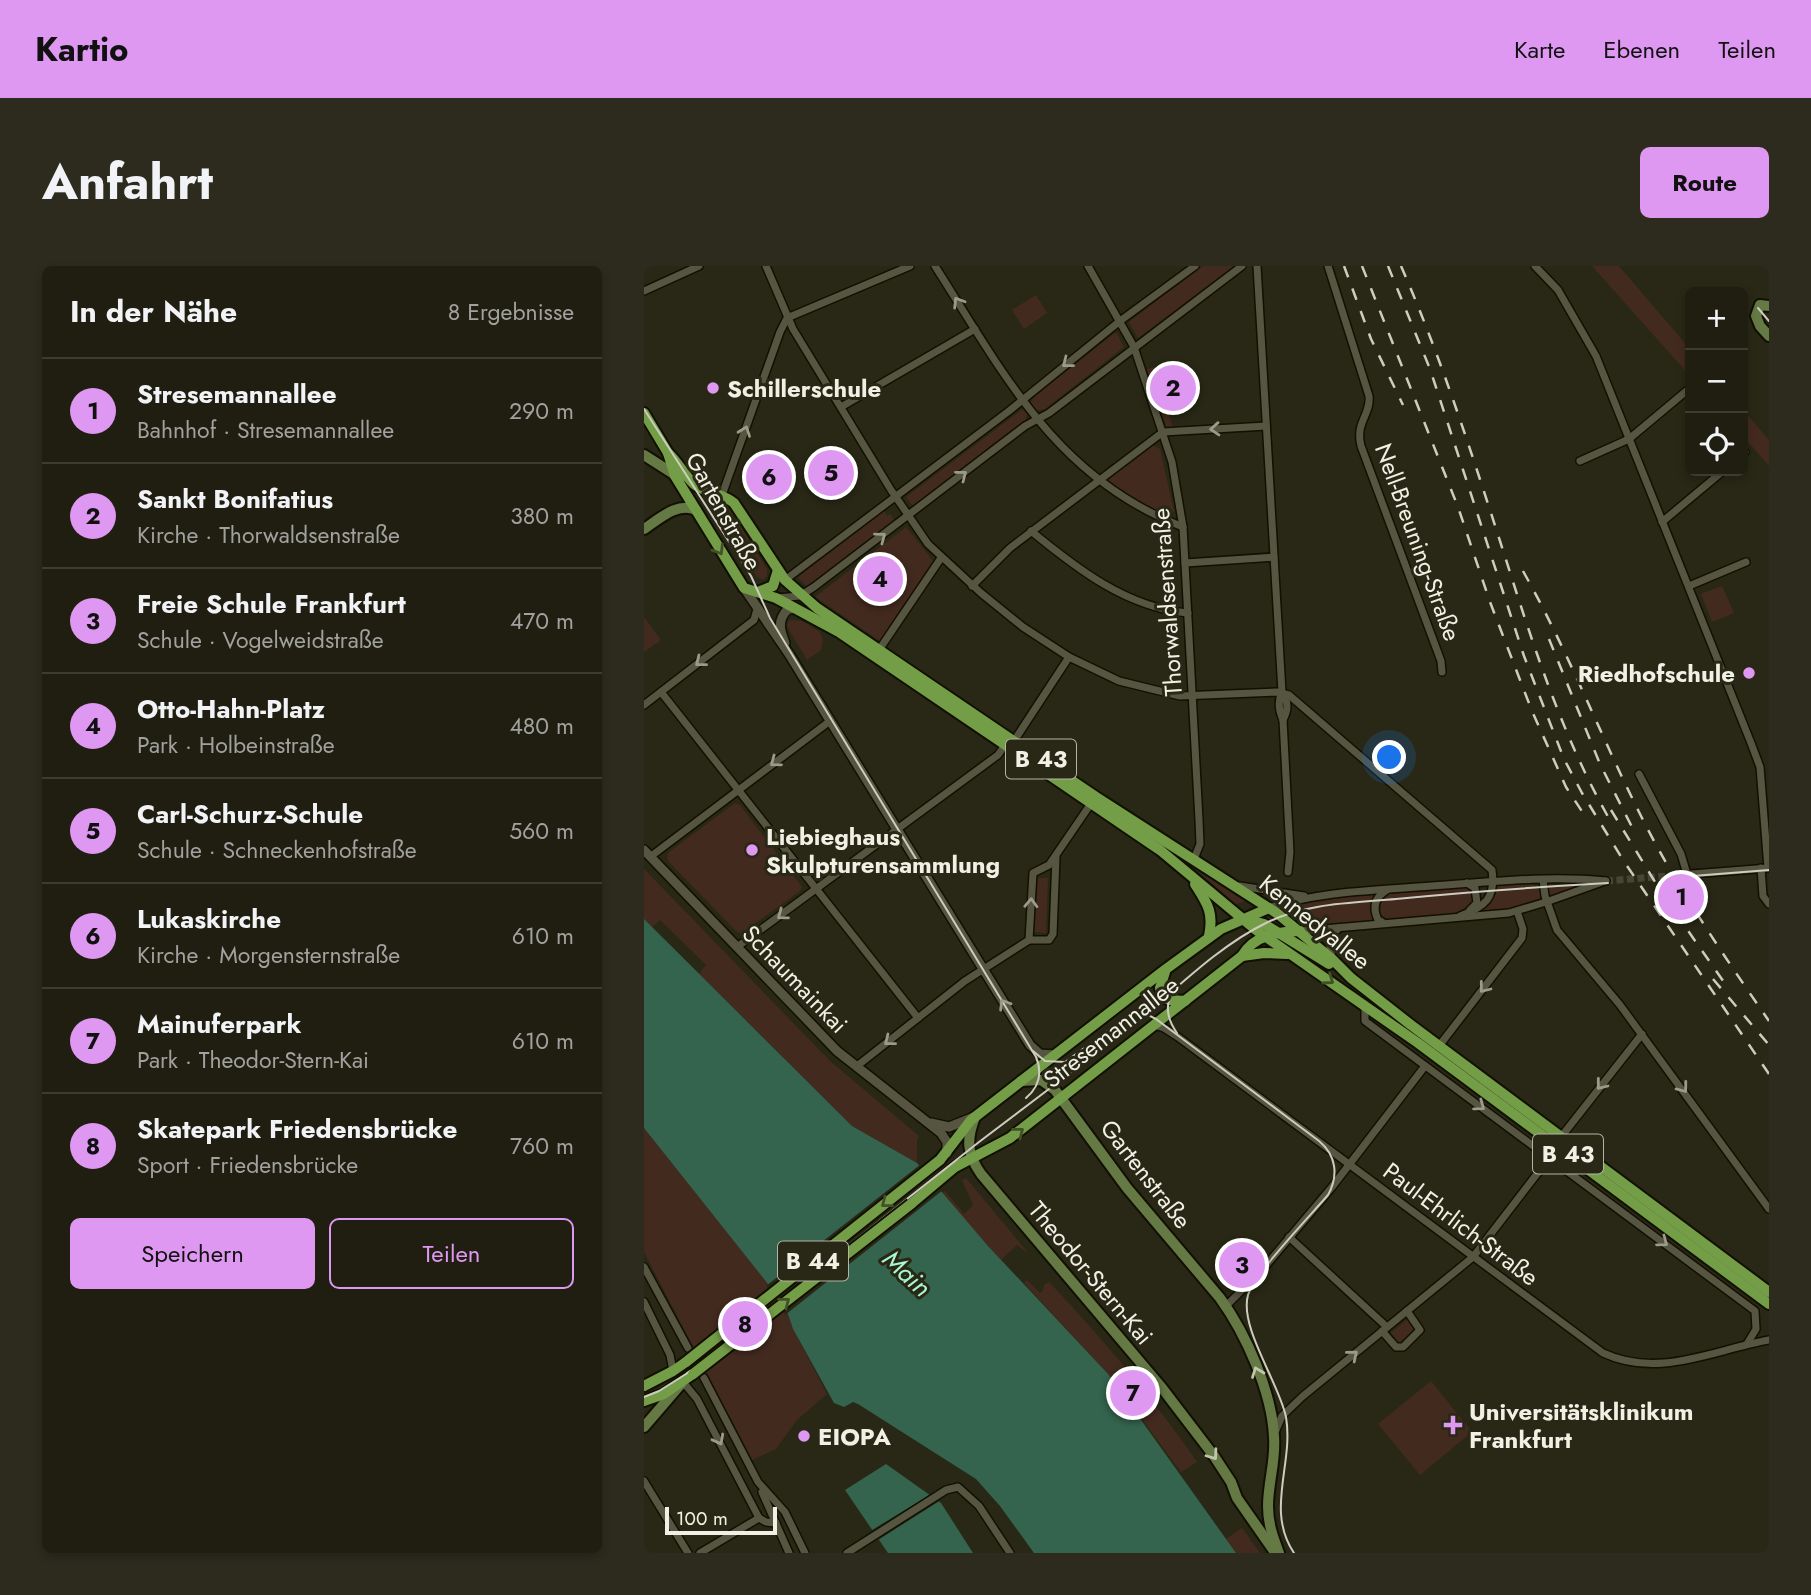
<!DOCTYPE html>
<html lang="de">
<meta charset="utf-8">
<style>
:root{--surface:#1f1e10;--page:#2c2b1e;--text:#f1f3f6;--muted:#a1a29f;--line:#3c3c30;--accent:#df98f1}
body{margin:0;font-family:Jost,sans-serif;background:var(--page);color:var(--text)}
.controls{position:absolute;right:21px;top:21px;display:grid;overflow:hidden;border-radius:10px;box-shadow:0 4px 10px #0003}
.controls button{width:63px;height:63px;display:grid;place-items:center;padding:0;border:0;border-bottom:2px solid var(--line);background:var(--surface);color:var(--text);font:35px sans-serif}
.scale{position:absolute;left:21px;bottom:18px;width:112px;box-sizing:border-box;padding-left:7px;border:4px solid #f1f0e5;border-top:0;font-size:19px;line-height:24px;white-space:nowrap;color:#f1f0e5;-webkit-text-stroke:5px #292816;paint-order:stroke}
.you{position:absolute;left:746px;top:492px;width:24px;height:24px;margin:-18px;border:5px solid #fff;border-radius:50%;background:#1a73e8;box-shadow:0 0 0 10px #1a73e833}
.badge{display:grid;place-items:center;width:46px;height:46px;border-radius:50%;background:var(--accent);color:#111;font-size:23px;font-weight:700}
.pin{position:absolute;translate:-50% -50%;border:4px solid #fff;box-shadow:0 2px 7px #0006}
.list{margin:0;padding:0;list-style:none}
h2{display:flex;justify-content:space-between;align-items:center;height:91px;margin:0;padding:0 28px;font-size:30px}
h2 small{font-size:23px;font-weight:400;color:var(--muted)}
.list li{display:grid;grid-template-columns:46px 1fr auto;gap:21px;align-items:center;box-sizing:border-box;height:105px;padding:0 28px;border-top:2px solid var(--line)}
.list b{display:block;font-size:26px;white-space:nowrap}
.list p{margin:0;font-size:23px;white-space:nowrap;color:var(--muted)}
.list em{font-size:23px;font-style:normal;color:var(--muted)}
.actions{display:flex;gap:14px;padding:21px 28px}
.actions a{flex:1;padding:16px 0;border:2px solid var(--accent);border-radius:10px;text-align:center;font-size:24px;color:var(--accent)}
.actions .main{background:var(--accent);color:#111}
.icon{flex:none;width:38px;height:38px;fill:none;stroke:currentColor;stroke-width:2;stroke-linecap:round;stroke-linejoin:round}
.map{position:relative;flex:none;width:1125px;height:1287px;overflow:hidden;border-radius:10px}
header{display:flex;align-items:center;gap:42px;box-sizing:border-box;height:98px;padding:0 35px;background:var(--accent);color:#111}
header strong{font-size:33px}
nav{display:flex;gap:38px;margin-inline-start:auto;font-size:24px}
.intro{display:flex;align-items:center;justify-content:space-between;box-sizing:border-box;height:168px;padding:0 42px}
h1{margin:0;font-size:49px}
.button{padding:18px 32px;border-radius:10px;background:var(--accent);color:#111;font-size:24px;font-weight:700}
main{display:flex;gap:42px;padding:0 42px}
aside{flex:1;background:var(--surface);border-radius:10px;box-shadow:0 4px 10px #0003}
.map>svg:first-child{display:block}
.green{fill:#432a1f}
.water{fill:#34644e}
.pier{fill:#292816}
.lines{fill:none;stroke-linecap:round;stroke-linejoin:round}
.minor-tunnel{stroke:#474635;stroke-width:7;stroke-dasharray:7 3.5;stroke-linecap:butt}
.minor-casing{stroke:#121002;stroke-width:10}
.tertiary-casing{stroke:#121002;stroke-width:12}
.secondary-casing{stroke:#121002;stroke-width:14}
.primary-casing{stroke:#121002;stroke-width:14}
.minor{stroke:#565541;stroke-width:7}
.tertiary{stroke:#565541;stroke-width:9}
.secondary{stroke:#657945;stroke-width:10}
.primary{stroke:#749d48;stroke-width:10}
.tram{stroke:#cdccc0;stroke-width:2}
.rail{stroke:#cdccc0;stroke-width:2.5;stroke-dasharray:12 12;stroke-linecap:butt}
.primary-bridge-casing{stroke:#121002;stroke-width:14;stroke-linecap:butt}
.primary-bridge{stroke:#749d48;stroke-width:10}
.oneway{stroke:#9c9b8b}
.oneway2{stroke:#435128}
.oneway3{stroke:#c0c6ad}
.poi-dot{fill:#df98f1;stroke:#292816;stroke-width:2.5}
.labels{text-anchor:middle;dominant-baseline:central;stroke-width:6;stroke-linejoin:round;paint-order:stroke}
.shield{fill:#292816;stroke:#b5b4a7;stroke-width:2}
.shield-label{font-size:23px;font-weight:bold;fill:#f1f0e5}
.poi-label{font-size:24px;font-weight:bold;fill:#f1f0e5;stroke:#292816;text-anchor:start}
.street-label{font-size:24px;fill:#f1f0e5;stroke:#292816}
.water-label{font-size:26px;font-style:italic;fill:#a9f7d0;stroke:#292816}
</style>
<header>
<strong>Kartio</strong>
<nav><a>Karte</a><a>Ebenen</a><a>Teilen</a></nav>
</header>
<div class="intro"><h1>Anfahrt</h1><a class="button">Route</a></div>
<main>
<aside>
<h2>In der Nähe<small>8 Ergebnisse</small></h2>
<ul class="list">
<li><span class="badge">1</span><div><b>Stresemannallee</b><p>Bahnhof · Stresemannallee</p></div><em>290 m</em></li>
<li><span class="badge">2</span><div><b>Sankt Bonifatius</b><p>Kirche · Thorwaldsenstraße</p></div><em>380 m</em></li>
<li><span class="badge">3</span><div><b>Freie Schule Frankfurt</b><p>Schule · Vogelweidstraße</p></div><em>470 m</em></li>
<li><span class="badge">4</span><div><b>Otto-Hahn-Platz</b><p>Park · Holbeinstraße</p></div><em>480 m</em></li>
<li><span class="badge">5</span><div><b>Carl-Schurz-Schule</b><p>Schule · Schneckenhofstraße</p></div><em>560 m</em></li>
<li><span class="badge">6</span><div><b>Lukaskirche</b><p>Kirche · Morgensternstraße</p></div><em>610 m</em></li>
<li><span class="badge">7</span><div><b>Mainuferpark</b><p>Park · Theodor-Stern-Kai</p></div><em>610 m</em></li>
<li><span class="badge">8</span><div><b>Skatepark Friedensbrücke</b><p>Sport · Friedensbrücke</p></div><em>760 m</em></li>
</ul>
<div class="actions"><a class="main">Speichern</a><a>Teilen</a></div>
</aside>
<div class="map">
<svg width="1125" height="1287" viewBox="0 0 1125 1287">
<rect width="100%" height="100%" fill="#292816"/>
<g class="green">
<polygon points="559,0 590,0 494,72 485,56"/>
<polygon points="948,0 975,0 1046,83 1046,110"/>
<polygon points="392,29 403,47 380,63 368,44"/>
<polygon points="472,66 480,81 401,143 389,145 386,137 391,130"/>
<polygon points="511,101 529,162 523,163 503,103"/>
<polygon points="379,143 383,148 381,156 269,240 262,231"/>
<polygon points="1099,144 1125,174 1125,200 1099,170"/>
<polygon points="508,179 516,183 530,245 521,250 484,231 464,215 464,213"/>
<polygon points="79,240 86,243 123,303 123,310 119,314 113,311 73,249 73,244"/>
<polygon points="240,245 243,250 246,248 251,255 163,321 154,311"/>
<polygon points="262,261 289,295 236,375 171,331"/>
<polygon points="1078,320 1090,347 1068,356 1057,328"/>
<polygon points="0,351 17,374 0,386"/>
<polygon points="145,354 158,355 176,366 179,374 177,384 163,394 143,360"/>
<polygon points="91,537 96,539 158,621 156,625 98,667 93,666 24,595 23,591 25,586"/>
<polygon points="539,592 606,634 591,638"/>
<polygon points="0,603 186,795 275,870 273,874 273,897 208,860 55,708 62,699 16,654 8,661 0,653"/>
<polygon points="392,612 404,612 402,667 390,666"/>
<path d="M886,617L896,624V636L873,642L829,648C843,642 847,633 851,619Z"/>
<polygon points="939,618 938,621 905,631 902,620"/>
<polygon points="820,621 828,627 829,636 813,647 745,654 734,647 735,633 745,628"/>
<polygon points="730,626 727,643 733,656 672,662 644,640"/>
<polygon points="0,862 124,1017 144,1048 149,1063 183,1128 153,1154 132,1183 108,1194 0,986"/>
<polygon points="322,912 385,988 373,979 357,994 297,928 301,925 320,948 329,939 318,914"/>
<path d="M383,1014L396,1027L399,1025L400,1019L405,1016C459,1073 509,1132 553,1196L537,1206L465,1109L380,1017Z"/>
<polygon points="764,1053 772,1063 755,1077 747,1067"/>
<polygon points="787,1115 828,1166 776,1209 734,1158"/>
<polygon points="598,1262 616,1287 592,1287 582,1273"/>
</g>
<g class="water">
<polygon points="0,653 208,860 273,897 344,980 465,1109 592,1287 390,1287 356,1240 332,1213 214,1138 209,1136 200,1141 190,1137 149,1063 144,1048 124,1018 0,862"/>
<polygon points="242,1198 297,1237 329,1287 244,1287 201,1224"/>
</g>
<g class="pier">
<polygon points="277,898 299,924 141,1049 122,1020"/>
<polygon points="289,1227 297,1234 234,1274 228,1264"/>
</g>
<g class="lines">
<polyline class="minor-tunnel" points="962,615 1035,609"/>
<defs>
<g id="minor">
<path d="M122,0L149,63L247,224L284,278L337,327L379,361L425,391L475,415L536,430L633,426L645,429L848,604C852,632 841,641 816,650"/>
<path d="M291,0C360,108 412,212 539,261"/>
<polyline points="444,0 490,81 528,196 539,261 555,554 556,578 550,593"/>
<path d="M613,0L638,426C633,436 635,445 639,454L646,586L644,606"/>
<path d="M684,0L725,130C727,149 711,156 717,180L797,395L798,406"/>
<polyline points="891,0 914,24 952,90 1107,477 1116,501 1124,602"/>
<polyline points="0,25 55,0"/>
<polyline points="197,141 331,63"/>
<polyline points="1099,188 1101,186"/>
<polyline points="936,195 985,173 1046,122"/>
<polyline points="78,229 136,66 143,52 266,0"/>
<polyline points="1018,256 1079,205"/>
<path d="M387,265C432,302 483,342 544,347"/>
<polyline points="541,297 630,291"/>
<polyline points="141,314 365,145 476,55 551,0"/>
<polyline points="328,320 366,282 519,166 622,160"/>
<polyline points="1045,320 1102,296"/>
<polyline points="133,332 156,330 170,321 381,160 405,147 598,0"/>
<polyline points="235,384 297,292"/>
<polyline points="17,426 274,752"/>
<path d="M638,427C645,436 644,444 639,454"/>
<polyline points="0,439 110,354 113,343"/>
<polyline points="370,475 425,391"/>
<polyline points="995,508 1037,588 1043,608"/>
<polyline points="6,591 186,455"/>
<polyline points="1117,602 1119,630 1125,638"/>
<polyline points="1035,609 1125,602"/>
<polyline points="899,614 901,630 913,664 976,739 1125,943"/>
<polyline points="823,617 831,622 833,637 826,644"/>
<polyline points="596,620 660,630"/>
<path d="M625,642C673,626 724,625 774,621C836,617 900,609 962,615"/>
<path d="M738,656L734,654C728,641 731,631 743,624"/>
<polyline points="656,665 865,647 902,636 961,615"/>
<polyline points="385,674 405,674 409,668 412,591"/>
<polyline points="93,681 354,489 361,479"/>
<path d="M688,691C684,679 685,670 695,662"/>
<polyline points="721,740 721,755 1111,1045 1112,1063 1103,1078"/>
<path d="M510,759L520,762L534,771L959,1087C1015,1113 1069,1084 1125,1074"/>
<polyline points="795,780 878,672 879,663 873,645"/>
<polyline points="213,800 321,715 385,674 389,607 405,599 448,536"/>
<polyline points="917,871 998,768"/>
<polyline points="645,971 743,1061"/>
<polyline points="0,1001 44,1082"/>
<polyline points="0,1036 26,1089 29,1105"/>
<polyline points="582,1040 619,1003 688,921 781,800"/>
<polyline points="738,1065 752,1081 759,1081 776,1064 763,1045"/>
<polyline points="60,1112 114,1216 141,1246 161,1287"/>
<polyline points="39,1116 53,1133 115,1252 122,1256 132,1257"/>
<polyline points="632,1164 638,1150 659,1130 829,991 906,891"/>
<polyline points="0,1215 44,1287"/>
<polyline points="118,1226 145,1287"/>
<polyline points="56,1287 115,1252"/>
<polyline points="203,1287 302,1224 314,1221 335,1240 366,1287"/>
</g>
<g id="tertiary">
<polyline points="100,322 145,388 386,779 396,788 411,789"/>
<path d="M141,377C136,364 133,355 143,344L151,342"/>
<polyline points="0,584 193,785 297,867 303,876 303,887"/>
<polyline points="287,857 305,861 330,851"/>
</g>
<g id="secondary">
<polyline points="1125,40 1116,39 1112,50 1116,60 1125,70"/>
<polyline points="0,189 36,212"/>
<path d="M0,263C14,254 34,235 52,244"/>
<path d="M377,815L397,814L411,824L483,922L576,1032C602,1068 628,1126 630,1171C632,1194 624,1217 624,1240C624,1258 629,1271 635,1287"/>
<path d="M331,851C322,874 323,888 337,908L518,1122L570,1190L587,1216L593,1232L630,1285"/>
<polyline points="0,1161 37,1118"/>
</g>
<g id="primary">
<polyline points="0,147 24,187 31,210 100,322 132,332 195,366 516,584 612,664 774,777 1125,1038"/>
<path d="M24,187C34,196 40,209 50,218C60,227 79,227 90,237L141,314L173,342L452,531L634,648L688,693L707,712L767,759L1125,1026"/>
<polyline points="114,326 129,320 134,304"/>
<path d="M551,618C563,637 570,646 565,670"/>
<polyline points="601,653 620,658 685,698"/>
<polyline points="598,690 620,687 643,688"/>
<polyline points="521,706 516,722 518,730 525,734 541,735"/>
<polyline points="296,894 327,854 522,703 577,663 625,642"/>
<path d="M267,938L311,901L366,872L598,690C610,669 633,666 656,665"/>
<polyline points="0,1120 29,1105 42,1096"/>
<polyline points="0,1135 20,1128 49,1108"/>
</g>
</defs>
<use href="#minor" class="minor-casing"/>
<use href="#tertiary" class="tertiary-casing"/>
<use href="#secondary" class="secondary-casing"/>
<use href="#primary" class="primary-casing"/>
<use href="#minor" class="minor"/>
<use href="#tertiary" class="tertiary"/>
<use href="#secondary" class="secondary"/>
<use href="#primary" class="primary"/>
<g class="tram">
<polyline points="1114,42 1125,55"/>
<path d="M0,143L107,310L126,352L392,791C399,808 395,821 382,832"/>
<polyline points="1036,611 1125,604"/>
<path d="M531,722C520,737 523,753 533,767"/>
<path d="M494,747L502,748L512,753L675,875C692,889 695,909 684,929C666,950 611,1007 604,1029C595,1061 635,1117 642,1151C650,1198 621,1244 650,1287"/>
<polyline points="389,785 401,795 421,796 491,745"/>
<path d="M0,1131L15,1125L42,1108L335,876L488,760C529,726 574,680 622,657C662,637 709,637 752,633C822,626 893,621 964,617"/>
</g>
<g class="rail">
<polyline points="700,0 727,73 759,139"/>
<polyline points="718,0 814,241 846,336 888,445 922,521 943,553"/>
<polyline points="744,0 786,103 880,390 920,493 938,527 979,594 1125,808"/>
<path d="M757,0C796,89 826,182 856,275C887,372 916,467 967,556"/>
<path d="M879,305C923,383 955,466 995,546C1030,617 1080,690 1125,755"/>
<polyline points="905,373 956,498 990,565"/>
<polyline points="967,544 1019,629 1082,719"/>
<polyline points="1069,713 1125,779"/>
</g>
<defs>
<g id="primary-bridge">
<polyline points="42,1096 296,894"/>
<polyline points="49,1108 267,938"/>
</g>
</defs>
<use href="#primary-bridge" class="primary-bridge-casing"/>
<use href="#primary-bridge" class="primary-bridge"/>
</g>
<defs><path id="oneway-chevron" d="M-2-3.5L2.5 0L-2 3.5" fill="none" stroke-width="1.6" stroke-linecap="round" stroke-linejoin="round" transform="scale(1.75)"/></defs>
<g class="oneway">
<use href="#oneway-chevron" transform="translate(314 36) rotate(-122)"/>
<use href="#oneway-chevron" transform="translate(423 97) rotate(142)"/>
<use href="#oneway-chevron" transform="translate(571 163) rotate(176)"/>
<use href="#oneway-chevron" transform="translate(101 165) rotate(-70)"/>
<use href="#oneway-chevron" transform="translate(318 209) rotate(-38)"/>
<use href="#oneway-chevron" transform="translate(237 271) rotate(-37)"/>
<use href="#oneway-chevron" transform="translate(56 396) rotate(142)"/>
<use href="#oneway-chevron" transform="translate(131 496) rotate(143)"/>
<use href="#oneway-chevron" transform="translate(387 637) rotate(-88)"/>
<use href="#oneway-chevron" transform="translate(138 649) rotate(144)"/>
<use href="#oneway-chevron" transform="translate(840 722) rotate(128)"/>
<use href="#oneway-chevron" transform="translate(360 738) rotate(-122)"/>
<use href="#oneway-chevron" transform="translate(245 775) rotate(142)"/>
<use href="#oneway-chevron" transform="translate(957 819) rotate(128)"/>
<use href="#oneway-chevron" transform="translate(1039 822) rotate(53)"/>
<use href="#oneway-chevron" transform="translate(836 840) rotate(36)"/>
<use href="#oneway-chevron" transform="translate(1019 976) rotate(37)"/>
<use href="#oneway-chevron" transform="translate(709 1089) rotate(-39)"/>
<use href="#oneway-chevron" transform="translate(75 1174) rotate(62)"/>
</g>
<g class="oneway2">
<use href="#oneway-chevron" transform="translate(75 284) rotate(59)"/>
<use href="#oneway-chevron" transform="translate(685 714) rotate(35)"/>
<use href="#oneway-chevron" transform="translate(375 866) rotate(-38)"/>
<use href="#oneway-chevron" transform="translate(242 937) rotate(142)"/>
<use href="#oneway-chevron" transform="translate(141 1036) rotate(-38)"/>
</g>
<g class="oneway3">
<use href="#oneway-chevron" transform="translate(613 1106) rotate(-111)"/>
<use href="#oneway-chevron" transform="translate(569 1189) rotate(54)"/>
</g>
<g class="poi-dot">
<circle cx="69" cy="122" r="7"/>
<circle cx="1105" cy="407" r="7"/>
<circle cx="108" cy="584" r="7"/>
<path d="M805.5 1148.5h7v7h7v7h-7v7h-7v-7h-7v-7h7z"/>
<circle cx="160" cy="1170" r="7"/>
</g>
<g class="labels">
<g class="shield">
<rect x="362" y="473.5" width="70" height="39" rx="5"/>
<rect x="889" y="868.5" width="70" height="39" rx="5"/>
<rect x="134" y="975.5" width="70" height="39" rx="5"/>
</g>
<g class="shield-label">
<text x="397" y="493">B 43</text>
<text x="924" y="888">B 43</text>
<text x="169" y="995">B 44</text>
</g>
<g class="poi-label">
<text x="83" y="122">Schillerschule</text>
<text x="1091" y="407" text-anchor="end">Riedhofschule</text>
<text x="122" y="570">Liebieghaus<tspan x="122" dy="28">Skulpturensammlung</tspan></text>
<text x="825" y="1145">Universitätsklinikum<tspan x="825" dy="28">Frankfurt</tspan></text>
<text x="174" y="1170">EIOPA</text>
</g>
<g class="street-label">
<text transform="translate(80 245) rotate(61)">Gartenstraße</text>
<text transform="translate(774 276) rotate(70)">Nell-Breuning-Straße</text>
<text transform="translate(523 336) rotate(-94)">Thorwaldsenstraße</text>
<text transform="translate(671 656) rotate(39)">Kennedyallee</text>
<text transform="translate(151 713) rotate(46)">Schaumainkai</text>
<text transform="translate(467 766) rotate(-38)">Stresemannallee</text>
<text transform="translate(502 908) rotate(52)">Gartenstraße</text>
<text transform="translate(817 958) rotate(37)">Paul-Ehrlich-Straße</text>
<text transform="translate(447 1007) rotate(50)">Theodor-Stern-Kai</text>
</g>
<g class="water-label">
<text transform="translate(263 1007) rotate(43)">Main</text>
</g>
</g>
</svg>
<div class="controls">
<button>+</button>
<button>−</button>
<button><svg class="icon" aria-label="locate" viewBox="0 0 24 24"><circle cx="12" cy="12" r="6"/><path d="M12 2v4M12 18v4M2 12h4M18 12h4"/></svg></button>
</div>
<div class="scale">100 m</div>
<div class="you"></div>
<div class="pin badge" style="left:1037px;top:631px">1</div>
<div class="pin badge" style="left:529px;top:122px">2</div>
<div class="pin badge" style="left:598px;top:999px">3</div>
<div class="pin badge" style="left:236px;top:313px">4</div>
<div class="pin badge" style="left:187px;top:207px">5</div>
<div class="pin badge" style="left:125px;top:211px">6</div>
<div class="pin badge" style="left:489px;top:1127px">7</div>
<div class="pin badge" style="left:101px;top:1058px">8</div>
</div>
</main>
